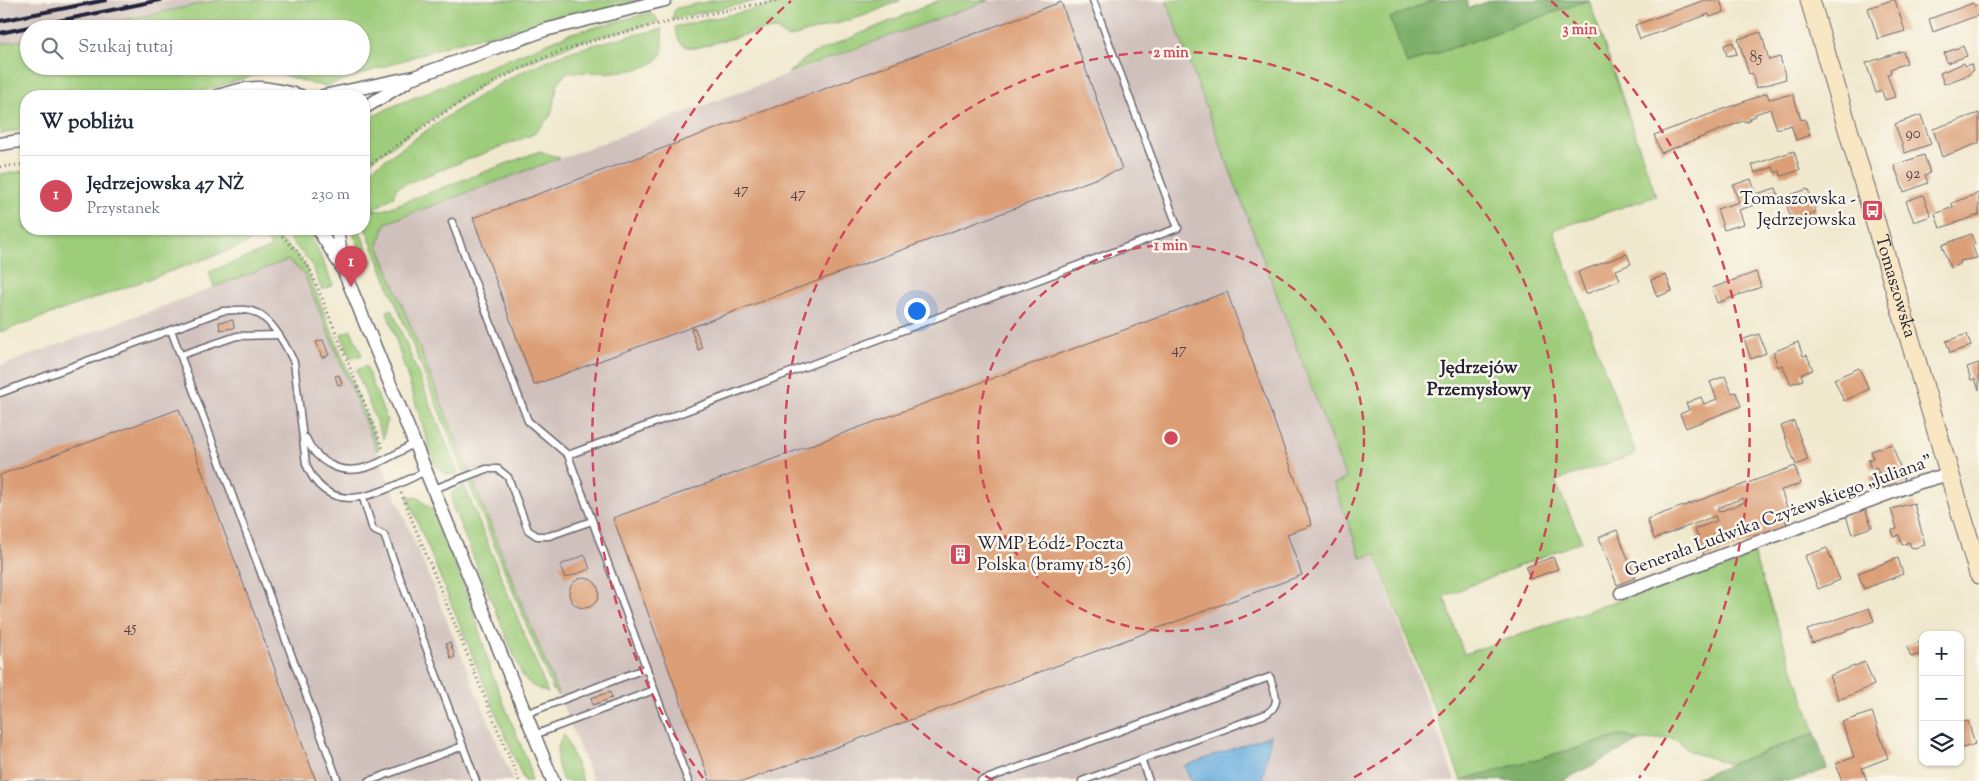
<!DOCTYPE html>
<html lang="pl">
<meta charset="utf-8">
<style>
:root{--surface:#fff;--page:#f6f6f7;--text:#1f2937;--muted:#747a83;--line:#e0e1e3;--accent:#d1495b}
body{margin:0;font-family:"Sorts Mill Goudy",serif;background:var(--page);color:var(--text)}
.controls{position:absolute;right:15px;bottom:15px;display:grid;overflow:hidden;border-radius:10px;box-shadow:0 1px 4px #0004}
.controls button{width:45px;height:45px;display:grid;place-items:center;padding:0;border:0;border-bottom:1px solid var(--line);background:var(--surface);color:var(--text);font:25px sans-serif}
.you{position:absolute;left:916px;top:310px;width:18px;height:18px;margin:-12px;border:4px solid #fff;border-radius:50%;background:#1a73e8;box-shadow:0 0 0 8px #1a73e833}
.badge{display:grid;place-items:center;width:32px;height:32px;border-radius:50%;background:var(--accent);color:#fff;font-size:16px;font-weight:700}
.pin{position:absolute;translate:-50% -41px;filter:drop-shadow(0 1px 2px #0008)}
.pin::after{content:'';position:absolute;top:26px;width:18px;height:15px;background:inherit;clip-path:polygon(0 0,100% 0,50% 100%)}
.list{margin:0;padding:0;list-style:none}
h2{display:flex;justify-content:space-between;align-items:center;height:65px;margin:0;padding:0 20px;font-size:21px}
h2 small{font-size:16px;font-weight:400;color:var(--muted)}
.list li{display:grid;grid-template-columns:32px 1fr auto;gap:15px;align-items:center;box-sizing:border-box;height:80px;padding:0 20px;border-top:1px solid var(--line)}
.list b{display:block;font-size:19px;white-space:nowrap}
.list p{margin:0;font-size:16px;white-space:nowrap;color:var(--muted)}
.list em{font-size:16px;font-style:normal;color:var(--muted)}
.icon{flex:none;width:28px;height:28px;fill:none;stroke:currentColor;stroke-width:2;stroke-linecap:round;stroke-linejoin:round}
.map{position:relative;flex:none;width:1979px;height:781px;overflow:hidden}
.search{position:absolute;background:var(--surface);box-shadow:0 1px 4px #0004;left:20px;top:20px;width:350px;height:55px;display:flex;align-items:center;gap:12px;box-sizing:border-box;padding:0 18px;border-radius:28px;color:var(--muted);font-size:19px}
.panel{position:absolute;background:var(--surface);box-shadow:0 1px 4px #0004;left:20px;top:90px;width:350px;height:145px;border-radius:20px}
.map>svg:first-child{display:block}
.industrial{fill:#d0c0bc}
.green{fill:#9dcc7a;stroke:#60775a}
.forest{fill:#7eb06a;stroke:#506952}
.water{fill:#69adde;stroke:#46688c}
.building{fill:#db9e76;fill-rule:evenodd}
.lines{fill:none;stroke-linecap:round;stroke-linejoin:round}
.lane-casing{stroke:#6a676e;stroke-width:9}
.street-casing{stroke:#6a676e;stroke-width:15}
.secondary-casing{stroke:#6a676e;stroke-width:21}
.path{stroke:#6a676e;stroke-width:3;stroke-dasharray:1 4;stroke-linecap:butt}
.lane{stroke:#fff;stroke-width:6}
.street{stroke:#fff;stroke-width:12}
.secondary{stroke:#f9e7c3;stroke-width:19}
.rail{stroke:#22223b;stroke-width:4}
.ring{fill:none;stroke:#d1495b;stroke-width:2.5;stroke-dasharray:9 6}
.labels{text-anchor:middle;dominant-baseline:central;stroke-width:5;stroke-linejoin:round;paint-order:stroke}
.number-label{font-size:15px;fill:#50414a}
.poi-label{font-size:18px;fill:#22223b;stroke:#fbf7ec;text-anchor:end}
.street-label{font-size:18px;fill:#22223b;stroke:#fbf7ec}
.neighbourhood-label{font-size:19px;font-weight:bold;fill:#22223b;stroke:#fbf7ec}
.centre{fill:#d1495b;stroke:#fbf7ec;stroke-width:2.5}
.ring-label{font-size:15px;text-anchor:middle;font-weight:bold;fill:#d1495b;stroke:#fbf7ec;stroke-width:5;stroke-linejoin:round;paint-order:stroke}
</style>
<div class="map">
<svg width="1979" height="781" viewBox="0 0 1979 781">
<rect width="100%" height="100%" fill="#fbf7ec"/>
<filter id="ink" filterUnits="userSpaceOnUse"><feTurbulence type="fractalNoise" baseFrequency=".02" numOctaves="2"/><feDisplacementMap in="SourceGraphic" scale="10" xChannelSelector="R" yChannelSelector="G"/><feConvolveMatrix kernelMatrix="1 2 1 2 8 2 1 2 1" color-interpolation-filters="sRGB"/></filter>
<filter id="wash" filterUnits="userSpaceOnUse"><feTurbulence type="fractalNoise" baseFrequency=".0096" numOctaves="4" result="noise"/><feDisplacementMap in="SourceGraphic" scale="20" xChannelSelector="R" yChannelSelector="G"/><feGaussianBlur stdDeviation="1.12" result="paint"/><feColorMatrix in="noise" values="0 0 0 0 0 0 0 0 0 0 0 0 0 0 0 0 0 1.4 0 .05"/><feComposite in="paint" operator="in"/></filter>
<g filter="url(#wash)">
<rect width="100%" height="100%" fill="#f0e8cd"/>
<g class="industrial">
<polygon points="0,0 219,0 81,29 29,29 29,39 0,44"/>
<polygon points="989,0 1166,0 1346,479 1334,485 1361,557 1374,554 1455,781 593,781 378,245 386,223"/>
<polygon points="288,260 304,274 513,781 0,781 0,366"/>
</g>
<g class="green">
<polygon points="219,0 645,0 455,43 326,86 312,84 281,74 269,73 256,75 186,96 75,96 75,93 69,91 28,94 26,129 0,134 0,44 29,39 29,66 361,66 361,29 81,29"/>
<polygon points="716,0 760,0 672,19 674,12 677,8"/>
<path d="M796,0H901L866,15L788,38L777,30H764L695,48C680,47 678,41 675,27Z"/>
<polygon points="940,0 989,0 788,73 810,55"/>
<polygon points="1166,0 1435,0 1391,18 1407,64 1589,0 1656,196 1553,230 1636,454 1555,481 1582,541 1444,596 1464,654 1753,553 1815,733 1730,764 1688,751 1680,741 1670,738 1639,741 1624,735 1461,780 1375,554 1361,558 1334,484 1346,479"/>
<polygon points="649,13 655,16 659,22 575,43 495,76 364,165 364,121 391,107 572,33"/>
<path d="M662,29C662,36 664,47 662,53C653,77 589,72 567,72L558,83L551,115L534,134L397,187L393,197L371,211L383,210L540,151L560,158L386,223L378,245L469,471L464,472L364,225V174C422,135 477,91 541,63C580,46 621,38 662,29Z"/>
<polygon points="26,171 26,229 260,229 247,244 0,332 0,174"/>
<polygon points="269,229 297,255 306,268 379,448 377,451 304,274 288,260 214,287 209,272 271,248 266,233"/>
<polygon points="283,229 309,229 333,285 322,290 311,263 283,232"/>
<polygon points="351,229 359,229 373,264 368,266"/>
<path d="M392,309L458,473C446,477 440,473 434,462L387,311Z"/>
<polygon points="351,330 362,355 351,359 341,334"/>
<polygon points="366,366 387,421 383,439 356,370"/>
<polygon points="473,481 559,696 553,690 469,483"/>
<polygon points="464,485 548,693 531,685 523,677 452,505 452,493"/>
<polygon points="407,496 418,498 434,511 473,609 491,672 529,765 531,781 524,781"/>
<path d="M564,734L583,781H563C556,764 554,750 564,734Z"/>
</g>
<g class="forest">
<polygon points="1435,0 1467,0 1469,8 1493,0 1589,0 1407,64 1390,18"/>
<polygon points="1815,733 1827,769 1793,781 1688,781"/>
<polygon points="1624,735 1639,741 1562,781 1461,780"/>
</g>
<polygon class="water" points="1271,735 1262,781 1191,781 1184,766"/>
<g id="blocks">
<g class="building">
<polygon points="1705,0 1720,0 1724,12 1710,17 1709,14 1640,39 1635,25"/>
<polygon points="1892,0 1895,0 1905,31 1878,39 1868,8"/>
<polygon points="1061,2 1122,169 534,385 473,218"/>
<polygon points="1973,3 1974,6 1979,4 1979,15 1933,32 1929,19"/>
<polygon points="1761,32 1769,60 1780,57 1786,79 1756,88 1752,73 1749,74 1738,39"/>
<polygon points="1733,42 1737,54 1727,56 1724,45"/>
<polygon points="1963,46 1967,56 1947,63 1944,53"/>
<polygon points="1903,51 1907,63 1890,69 1891,73 1887,74 1895,97 1885,100 1882,91 1876,93 1866,63"/>
<polygon points="1964,63 1965,66 1971,64 1973,71 1968,75 1944,84 1940,73"/>
<polygon points="1767,93 1769,99 1793,94 1801,120 1805,119 1810,135 1796,140 1791,125 1777,129 1770,109 1755,114 1756,116 1750,118 1749,122 1743,121 1661,153 1654,135"/>
<polygon points="1979,113 1979,143 1942,157 1933,129"/>
<polygon points="1921,115 1931,144 1905,153 1895,124"/>
<polygon points="1794,151 1800,170 1781,176 1780,171 1775,173 1773,167 1755,173 1752,165"/>
<polygon points="1924,155 1930,173 1925,175 1928,183 1904,192 1894,165"/>
<polygon points="1751,179 1756,194 1776,188 1779,197 1739,210 1744,224 1724,230 1717,209 1739,202 1733,185"/>
<polygon points="1808,189 1816,212 1792,221 1784,197"/>
<polygon points="1979,193 1979,215 1940,228 1935,214 1953,207 1952,203"/>
<polygon points="1923,195 1931,216 1914,222 1906,201"/>
<polygon points="1971,234 1975,244 1972,245 1977,258 1960,261 1961,263 1950,268 1942,245"/>
<polygon points="1627,254 1631,264 1616,270 1620,280 1586,294 1578,272"/>
<polygon points="1756,272 1761,287 1717,303 1712,288"/>
<polygon points="1666,275 1672,291 1657,297 1651,280"/>
<polygon points="1227,292 1312,525 1287,534 1302,575 745,781 710,781 613,518"/>
<polygon points="233,320 234,328 220,330 219,322"/>
<polygon points="695,328 702,348 698,350 691,329"/>
<polygon points="1759,334 1766,353 1751,359 1744,339"/>
<polygon points="1967,334 1971,346 1950,353 1946,341"/>
<polygon points="323,340 329,355 322,358 316,342"/>
<polygon points="1798,342 1803,356 1807,355 1813,370 1801,374 1803,380 1791,384 1782,365 1778,367 1773,352"/>
<polygon points="1979,363 1979,390 1975,379 1971,380 1967,367"/>
<polygon points="1859,368 1869,389 1844,401 1834,379"/>
<polygon points="339,375 342,384 338,385 335,376"/>
<polygon points="1725,376 1732,393 1736,392 1741,406 1686,428 1680,414 1689,410 1686,403 1701,397 1704,404 1717,399 1710,382"/>
<polygon points="179,409 316,781 0,781 0,475"/>
<polygon points="1794,421 1808,460 1796,465 1781,426"/>
<polygon points="1892,444 1906,484 1876,495 1869,476 1879,473 1876,467 1871,469 1868,460 1873,458 1871,451"/>
<path d="M1795,466L1801,484L1781,490L1790,516L1785,519L1789,529L1705,558L1695,529L1717,521L1715,516L1654,539L1647,519ZM1743,498L1745,502L1719,512L1717,508Z"/>
<polygon points="1914,503 1925,545 1914,548 1911,547 1909,542 1902,545 1899,535 1894,537 1892,530 1897,529 1891,509"/>
<polygon points="1865,509 1872,527 1852,534 1846,516"/>
<polygon points="1617,530 1635,578 1617,585 1599,537"/>
<polygon points="1827,548 1840,580 1818,589 1805,556"/>
<polygon points="585,555 590,569 565,578 560,565"/>
<polygon points="1553,557 1558,569 1530,579 1526,567"/>
<polygon points="1898,558 1903,574 1864,589 1858,573"/>
<circle cx="584" cy="593" r="15"/>
<polygon points="1869,608 1874,621 1812,643 1807,630"/>
<polygon points="1923,641 1923,653 1911,657 1907,647"/>
<polygon points="450,642 455,657 451,659 446,644"/>
<polygon points="1865,662 1874,685 1839,700 1829,676"/>
<polygon points="610,692 612,698 593,705 591,698"/>
<polygon points="1872,712 1888,758 1862,768 1867,781 1842,781 1836,764 1854,757 1842,722"/>
<polygon points="1968,721 1975,744 1960,749 1960,723"/>
</g>
</g>
</g>
<g filter="url(#ink)">
<use href="#blocks" fill-opacity="0" stroke="#6a676e" stroke-width="1"/>
<g class="lines">
<defs>
<g id="lane">
<polyline points="452,222 528,421 568,455"/>
<polyline points="171,330 338,781"/>
<polyline points="181,355 237,336 278,335"/>
<path d="M0,393L222,311C229,311 238,309 245,310C269,311 285,344 294,362L306,464C330,524 385,490 426,471"/>
<path d="M306,438C311,450 318,458 329,464C358,481 389,457 415,443"/>
<polyline points="434,489 486,469 498,469 508,477 528,530 537,536 549,536 592,521"/>
<polyline points="363,498 373,530 384,535 476,781"/>
<polyline points="525,714 647,668"/>
<polyline points="534,735 654,690"/>
<polyline points="1141,759 1149,781"/>
<polyline points="369,781 463,746"/>
<polyline points="688,781 568,455 1178,228 1093,0"/>
<path d="M981,781L1270,677C1274,692 1283,704 1266,714L1082,781"/>
</g>
<g id="street">
<path d="M218,96C255,84 265,87 301,96"/>
<polyline points="323,96 414,77 545,30 665,0"/>
<polyline points="364,108 408,81"/>
<polyline points="0,144 26,140"/>
<polyline points="318,229 343,269 553,781"/>
<polyline points="337,229 342,261"/>
<polyline points="1621,593 1917,483 1949,474"/>
</g>
<g id="secondary">
<path id="s1" d="M1810,0L1979,574"/>
</g>
</defs>
<use href="#lane" class="lane-casing"/>
<use href="#street" class="street-casing"/>
<use href="#secondary" class="secondary-casing"/>
<g class="path">
<polyline points="0,167 26,164"/>
<path d="M364,169C421,129 478,85 544,58C614,29 703,16 778,0"/>
<polyline points="275,229 295,249 310,269 384,451"/>
<polyline points="401,493 519,781"/>
</g>
<use href="#lane" class="lane"/>
<use href="#street" class="street"/>
<use href="#secondary" class="secondary"/>
<g class="rail">
<polyline points="0,21 106,0"/>
<polyline points="0,33 160,0"/>
</g>
</g>
</g>
<g class="ring">
<circle cx="1171" cy="438" r="193"/>
<path d="M993 780A386 386 0 1 1 1349 780"/>
<path d="M703 778A579 579 0 0 1 791 1M1551 1A579 579 0 0 1 1639 778"/>
</g>
<defs>
<symbol id="bus-square" viewBox="-11 -11 22 22"><rect x="-9" y="-9" width="18" height="18" rx="4" fill="#d1495b" stroke="#fbf7ec"/><path d="M-5-6H5V4H4V6H2V4H-2V6H-4V4H-5ZM-3.5-4V0h7V-4ZM-3.5 1.2v1.5H-2V1.2ZM2 1.2v1.5H3.5V1.2Z" fill="#fff"/></symbol>
<symbol id="building-square" viewBox="-11 -11 22 22"><rect x="-9" y="-9" width="18" height="18" rx="4" fill="#d1495b" stroke="#fbf7ec"/><path d="M-4-6H4V6H1V3H-1V6H-4ZM-2.5-4.3h1.7v1.8h-1.7ZM.8-4.3h1.7v1.8H.8ZM-2.5-1h1.7V.8h-1.7ZM.8-1h1.7V.8H.8Z" fill="#fff"/></symbol>
</defs>
<g fill-rule="evenodd">
<use href="#bus-square" x="1860" y="198" width="25" height="25"/>
<use href="#building-square" x="948" y="542" width="25" height="25"/>
</g>
<g class="labels">
<g class="number-label">
<text x="1756" y="58">85</text>
<text x="1913" y="134">90</text>
<text x="1913" y="174">92</text>
<text x="741" y="190">47</text>
<text x="798" y="194">47</text>
<text x="1179" y="350">47</text>
<text x="130" y="628">45</text>
</g>
<g class="poi-label">
<text x="1856" y="200">Tomaszowska -<tspan x="1856" dy="21">Jędrzejowska</tspan></text>
<text x="977" y="545" text-anchor="start">WMP Łódź- Poczta<tspan x="977" dy="21">Polska (bramy 18-36)</tspan></text>
</g>
<g class="street-label">
<text stroke="none"><textPath href="#s1" startOffset="299">Tomaszowska</textPath></text>
<text transform="translate(1779 517) rotate(-20)">Generała Ludwika Czyżewskiego „Juliana”</text>
</g>
<g class="neighbourhood-label">
<text x="1479" y="368">Jędrzejów<tspan x="1479" dy="22">Przemysłowy</tspan></text>
</g>
</g>
<circle cx="1171" cy="438" r="8" class="centre"/>
<g class="ring-label">
<text x="1580" y="34">3 min</text>
<text x="1171" y="57">2 min</text>
<text x="1171" y="250">1 min</text>
</g>
</svg>
<div class="controls">
<button>+</button>
<button>−</button>
<button><svg class="icon" aria-label="layers" viewBox="0 0 24 24"><path d="M12 4l9 5-9 5-9-5zM3 14l9 5 9-5"/></svg></button>
</div>
<div class="you"></div>
<div class="pin badge" style="left:351px;top:287px">1</div>
<div class="search"><svg class="icon" aria-label="search" viewBox="0 0 24 24"><circle cx="10" cy="10" r="6"/><path d="M15 15l6 6"/></svg>Szukaj tutaj</div>
<section class="panel">
<h2>W pobliżu<small></small></h2>
<ul class="list">
<li><span class="badge">1</span><div><b>Jędrzejowska 47 NŻ</b><p>Przystanek</p></div><em>230 m</em></li>
</ul>
</section>
</div>
